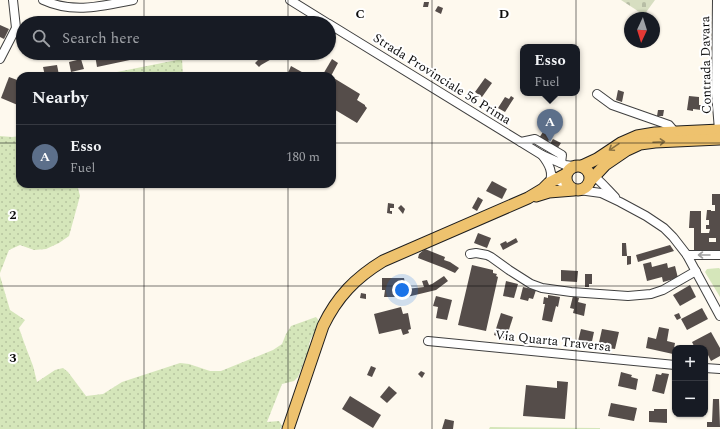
<!DOCTYPE html>
<meta charset="utf-8">
<style>
:root{--surface:#171b24;--page:#20242c;--text:#f1f3f6;--muted:#9ea1a6;--line:#363941;--accent:#0b8043}
body{margin:0;font-family:Spectral,serif;background:var(--page);color:var(--text)}
.controls{position:absolute;right:12px;bottom:12px;display:grid;overflow:hidden;border-radius:8px;box-shadow:0 1px 3px #0004}
.controls button{width:36px;height:36px;display:grid;place-items:center;padding:0;border:0;border-bottom:1px solid var(--line);background:var(--surface);color:var(--text);font:20px sans-serif}
.compass{position:absolute;left:624px;top:12px;width:36px;height:36px;border-radius:50%;background:var(--surface);box-shadow:0 1px 3px #0004;rotate:184deg}
.you{position:absolute;left:402px;top:290px;width:14px;height:14px;margin:-10px;border:3px solid #fff;border-radius:50%;background:#1a73e8;box-shadow:0 0 0 6px #1a73e833}
.badge{display:grid;place-items:center;width:26px;height:26px;border-radius:50%;background:var(--accent);color:#fff;font-size:13px;font-weight:700}
.pin{position:absolute;translate:-50% -33px;filter:drop-shadow(0 1px 2px #0008)}
.pin::after{content:'';position:absolute;top:21px;width:14px;height:12px;background:inherit;clip-path:polygon(0 0,100% 0,50% 100%)}
.popup{position:absolute;left:520px;top:44px;width:60px;height:52px;box-sizing:border-box;display:grid;place-content:center;border-radius:8px;background:var(--surface);filter:drop-shadow(0 1px 3px #0005);font-size:13px;white-space:nowrap;color:var(--muted)}
.popup b{font-size:15px;color:var(--text)}
.popup::after{content:'';position:absolute;left:50%;top:100%;margin-left:-8px;border:8px solid transparent;border-top-color:var(--surface)}
.list{margin:0;padding:0;list-style:none}
h2{display:flex;justify-content:space-between;align-items:center;height:52px;margin:0;padding:0 16px;font-size:17px}
h2 small{font-size:13px;font-weight:400;color:var(--muted)}
.list li{display:grid;grid-template-columns:26px 1fr auto;gap:12px;align-items:center;box-sizing:border-box;height:64px;padding:0 16px;border-top:1px solid var(--line)}
.list b{display:block;font-size:15px;white-space:nowrap}
.list p{margin:0;font-size:13px;white-space:nowrap;color:var(--muted)}
.list em{font-size:13px;font-style:normal;color:var(--muted)}
.icon{flex:none;width:22px;height:22px;fill:none;stroke:currentColor;stroke-width:2;stroke-linecap:round;stroke-linejoin:round}
.map{position:relative;flex:none;width:720px;height:429px;overflow:hidden}
.search{position:absolute;background:var(--surface);box-shadow:0 1px 3px #0004;left:16px;top:16px;width:320px;height:44px;display:flex;align-items:center;gap:10px;box-sizing:border-box;padding:0 14px;border-radius:22px;color:var(--muted);font-size:15px}
.panel{position:absolute;background:var(--surface);box-shadow:0 1px 3px #0004;left:16px;top:72px;width:320px;height:116px;border-radius:12px}
.map>svg:first-child{display:block}
.grass{fill:url(#grass-dots)}
.cemetery{fill:url(#cemetery-stones)}
.garden{fill:#d5e6ba}
.building{fill:#554d4a;fill-rule:evenodd}
.lines{fill:none;stroke-linecap:round;stroke-linejoin:round}
.minor-casing{stroke:#404040;stroke-width:10}
.major-casing{stroke:#1e1e1e;stroke-width:13}
.minor{stroke:#fff;stroke-width:8}
.major{stroke:#eec26e;stroke-width:11}
.oneway{stroke:#897142}
.oneway2{stroke:#9e9e9e}
.grid{fill:none;stroke:#0d0d0d;stroke-width:1;stroke-opacity:0.55}
.labels{text-anchor:middle;dominant-baseline:central;stroke-width:4;stroke-linejoin:round;paint-order:stroke}
.street-label{font-size:13px;fill:#0d0d0d;stroke:#fff}
.grid-label{font-size:13px;text-anchor:middle;font-weight:bold;fill:#0d0d0d;stroke:#fff;stroke-width:4;stroke-linejoin:round;paint-order:stroke}
</style>
<div class="map">
<svg width="720" height="429" viewBox="0 0 720 429">
<defs>
<pattern id="grass-dots" width="8" height="8" patternUnits="userSpaceOnUse"><rect width="8" height="8" fill="#d5e6ba"/><path d="M2 2h.1M6 6h.1" fill="none" stroke="#b6c49f" stroke-width="1.8" stroke-linecap="round"/></pattern>
<pattern id="cemetery-stones" width="16" height="16" patternUnits="userSpaceOnUse"><rect width="16" height="16" fill="#d7dec1"/><path d="M2 7V4a2 2 0 0 1 4 0v3zM10 15v-3a2 2 0 0 1 4 0v3z" fill="#b7bda5"/></pattern>
</defs>
<rect width="100%" height="100%" fill="#fef9ee"/>
<g class="grass">
<polygon points="182,59 183,76 97,76"/>
<polygon points="0,136 12,137 20,136 20,184 77,184 80,196 69,236 59,243 46,249 34,250 20,245 9,250 0,273"/>
<path d="M0,276L10,310L25,320L19,328L25,345L33,366L37,382L55,370L63,368L68,372L86,396L103,394L122,382L180,363L189,364L210,371H221L273,350L282,344L286,334L291,326L316,317L319,321C319,328 315,332 312,337C310,339 310,342 309,344L310,347L298,377L294,381L282,384L267,422L279,421L282,426L280,429H0Z"/>
<polygon points="490,427 600,428 600,429 489,429"/>
</g>
<polygon class="cemetery" points="621,0 655,0 644,15"/>
<polygon class="garden" points="719,268 720,269 720,297 705,272 707,269"/>
<g class="building">
<polygon points="424,2 429,2 428,7 423,7"/>
<polygon points="438,6 443,8 441,14 435,11"/>
<polygon points="0,25 9,29 4,39 0,37"/>
<polygon points="106,53 158,53 158,54 97,67 95,55"/>
<polygon points="270,53 282,53 261,65 259,67 255,63 258,60"/>
<polygon points="81,59 84,69 71,72 69,62"/>
<polygon points="332,59 338,63 331,76 322,76"/>
<polygon points="57,65 59,75 52,76 45,76 43,67"/>
<polygon points="291,66 309,76 289,76 287,75"/>
<polygon points="9,77 20,81 20,106 1,98"/>
<polygon points="332,77 360,94 357,100 365,105 365,106 367,108 357,123 332,108"/>
<polygon points="485,78 492,83 482,97 475,92"/>
<polygon points="618,90 624,92 622,102 616,100"/>
<polygon points="511,96 514,98 505,112 498,108 505,97 509,99"/>
<polygon points="689,96 699,97 699,105 701,105 701,110 693,109 693,111 687,110"/>
<polygon points="658,110 664,110 663,116 657,116"/>
<polygon points="543,132 551,137 547,143 539,138"/>
<polygon points="553,139 561,143 557,149 550,144"/>
<polygon points="492,181 507,189 502,199 486,191"/>
<path d="M712,194H720V250H694V228H689L690,211H701V233H709L710,229H706V225H709V220H706L707,210H711V211H715V205H712ZM709,238H716V242H709Z"/>
<polygon points="478,197 483,200 477,211 472,208"/>
<polygon points="388,203 394,204 394,208 390,208 390,211 392,211 392,214 387,213"/>
<polygon points="401,205 405,209 403,214 398,208"/>
<polygon points="478,233 491,238 487,248 474,243"/>
<polygon points="516,238 518,242 503,250 500,244 506,241 507,243"/>
<polygon points="622,243 626,243 627,256 622,256"/>
<polygon points="670,245 674,251 638,262 636,255"/>
<polygon points="425,249 445,257 444,260 450,262 459,268 455,273 444,268 418,258 419,254"/>
<polygon points="627,256 631,256 631,264 627,265"/>
<polygon points="651,262 652,267 667,263 668,268 675,266 678,278 663,282 662,277 647,281 643,264"/>
<polygon points="472,265 493,270 493,273 497,274 496,276 498,277 486,331 458,325"/>
<polygon points="561,270 578,271 577,282 561,281"/>
<polygon points="585,274 592,274 592,284 589,284 589,287 585,287"/>
<polygon points="444,276 448,281 436,290 407,297 384,297 385,290 382,290 382,278 404,278 406,289 424,287 422,281 427,280 429,285 432,284"/>
<polygon points="506,281 518,284 514,298 503,296"/>
<polygon points="690,285 696,297 680,306 673,295"/>
<polygon points="523,287 536,290 533,299 529,298 528,301 520,299"/>
<polygon points="361,293 366,294 366,299 360,298"/>
<polygon points="548,295 560,297 558,307 556,306 552,322 542,320 545,304 543,304 544,297 548,298"/>
<polygon points="436,296 452,300 447,320 436,318 438,307 433,306"/>
<polygon points="573,296 579,298 578,302 586,304 584,316 573,313 574,309 570,308"/>
<polygon points="401,307 403,314 408,313 411,329 408,330 409,333 403,335 401,329 379,334 374,314"/>
<polygon points="702,308 708,319 687,330 681,319"/>
<polygon points="501,313 513,317 506,339 494,335"/>
<polygon points="679,313 681,318 677,320 674,315"/>
<polygon points="659,327 669,329 667,341 675,343 673,354 646,348 648,337 656,339"/>
<polygon points="581,329 594,332 591,346 584,344 583,346 577,345"/>
<polygon points="602,329 619,332 615,349 608,348 607,349 598,347"/>
<polygon points="711,332 720,348 720,356 711,361 706,351 705,351 705,348 695,348 692,342"/>
<polygon points="371,366 376,368 372,377 367,375"/>
<polygon points="421,371 425,373 422,378 418,374"/>
<polygon points="621,372 632,375 631,377 638,379 636,390 618,386"/>
<polygon points="662,373 669,374 664,394 652,391 656,374 661,375"/>
<polygon points="557,381 568,382 565,419 523,416 526,385 557,388"/>
<polygon points="389,386 397,393 387,403 380,397"/>
<polygon points="350,396 381,415 373,428 342,409"/>
<polygon points="713,399 719,399 720,427 707,427 707,422 712,422"/>
<polygon points="611,403 637,408 634,421 608,416"/>
<polygon points="654,409 667,409 667,423 649,422 649,411 654,411"/>
<polygon points="445,419 454,421 453,429 442,429"/>
</g>
<g class="lines">
<defs>
<g id="minor">
<path d="M43,0C73,14 102,6 133,0"/>
<polyline points="290,0 327,23"/>
<polyline points="717,0 716,93 719,130"/>
<polyline points="329,24 542,155 565,165 573,166"/>
<polyline points="0,59 16,28 13,0"/>
<polyline points="597,94 612,105 669,125 675,132"/>
<polyline points="521,142 535,139 562,155 561,163"/>
<path d="M542,155C549,164 554,173 549,183"/>
<path d="M589,172C599,179 607,189 615,197"/>
<polyline points="553,176 557,180 570,187"/>
<polyline points="579,190 601,193 620,202 646,216 664,228 673,237 687,255 720,316"/>
<polyline points="470,254 476,253 487,255 491,257 509,270 531,284 542,288 571,292 628,296 651,294 663,290 696,271"/>
<polyline points="687,255 720,255"/>
<polyline points="428,341 675,365"/>
<polyline points="705,368 720,369"/>
</g>
<g id="major">
<circle cx="578" cy="178" r="12"/>
<polyline points="582,166 597,159 621,143 637,136 655,133 720,130"/>
<polyline points="591,180 605,165 627,150 640,144 655,142 720,139"/>
<polyline points="536,196 549,192 574,190"/>
<path d="M288,429L323,326C337,297 355,278 383,261L528,198L543,189L549,183L566,174"/>
</g>
</defs>
<use href="#minor" class="minor-casing"/>
<use href="#major" class="major-casing"/>
<use href="#minor" class="minor"/>
<use href="#major" class="major"/>
</g>
<defs><path id="oneway-shaft" d="M-6 0H5M1.5-3L5.5 0L1.5 3" fill="none" stroke-width="1.6" stroke-linecap="round" stroke-linejoin="round"/></defs>
<g class="oneway">
<use href="#oneway-shaft" transform="translate(659 142) rotate(-3)"/>
<use href="#oneway-shaft" transform="translate(614 147) rotate(146)"/>
</g>
<use class="oneway2" href="#oneway-shaft" transform="translate(704 255) rotate(180)"/>
<path class="grid" d="M144,0V23M288,0V23M432,0V429M576,0V429M144,53V76M288,53V76M0,143H20M332,143H720M144,184V429M288,184V429M0,286H720"/>
<g class="labels">
<g class="street-label">
<text transform="translate(706 65) rotate(-91)">Contrada Davara</text>
<text transform="translate(442 79) rotate(32)">Strada Provinciale 56 Prima</text>
<text transform="translate(553 341) rotate(6)">Via Quarta Traversa</text>
</g>
</g>
<g class="grid-label">
<text x="360" y="18">C</text>
<text x="504" y="18">D</text>
<text x="13" y="219">2</text>
<text x="13" y="362">3</text>
</g>
</svg>
<div class="controls">
<button>+</button>
<button>−</button>
</div>
<svg class="compass" viewBox="-18 -18 36 36"><path d="M0-13l5 13h-10z" fill="#e53935"/><path d="M0 13l5-13h-10z" fill="#9ea1a6"/></svg>
<div class="you"></div>
<div class="pin badge" style="left:550px;top:142px;background:#5c6f8a">A</div>
<div class="popup"><b>Esso</b>Fuel</div>
<div class="search"><svg class="icon" aria-label="search" viewBox="0 0 24 24"><circle cx="10" cy="10" r="6"/><path d="M15 15l6 6"/></svg>Search here</div>
<section class="panel">
<h2>Nearby<small></small></h2>
<ul class="list">
<li><span class="badge" style="background:#5c6f8a">A</span><div><b>Esso</b><p>Fuel</p></div><em>180 m</em></li>
</ul>
</section>
</div>
